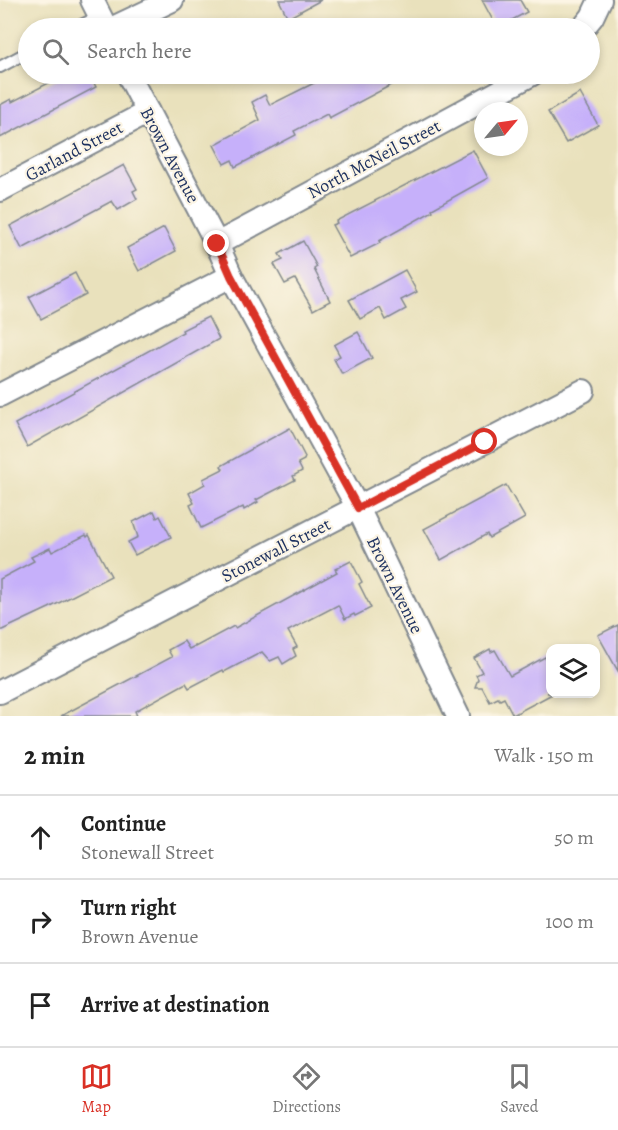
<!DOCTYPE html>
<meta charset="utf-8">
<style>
:root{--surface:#fff;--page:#f6f6f6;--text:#222;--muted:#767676;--line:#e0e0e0;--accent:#d93025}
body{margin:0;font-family:Alegreya,serif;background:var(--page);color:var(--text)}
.controls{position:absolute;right:18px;bottom:18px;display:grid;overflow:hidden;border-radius:12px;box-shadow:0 3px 9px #0003}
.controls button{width:54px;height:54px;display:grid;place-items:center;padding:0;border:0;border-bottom:2px solid var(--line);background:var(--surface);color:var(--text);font:30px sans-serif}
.compass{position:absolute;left:474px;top:102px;width:54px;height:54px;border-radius:50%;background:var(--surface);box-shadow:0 3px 9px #0003;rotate:61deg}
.stop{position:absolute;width:18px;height:18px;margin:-14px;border:4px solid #d93025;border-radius:50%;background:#fff}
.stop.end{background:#d93025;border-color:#fff;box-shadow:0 2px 6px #0008}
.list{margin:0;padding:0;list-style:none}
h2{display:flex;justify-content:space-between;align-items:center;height:78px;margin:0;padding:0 24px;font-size:26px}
h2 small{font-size:20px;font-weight:400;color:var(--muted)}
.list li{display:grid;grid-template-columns:39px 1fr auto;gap:18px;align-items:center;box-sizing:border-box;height:84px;padding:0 24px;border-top:2px solid var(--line)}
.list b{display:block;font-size:22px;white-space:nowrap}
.list p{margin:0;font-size:20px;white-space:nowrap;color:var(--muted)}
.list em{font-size:20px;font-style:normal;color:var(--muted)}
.icon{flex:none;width:33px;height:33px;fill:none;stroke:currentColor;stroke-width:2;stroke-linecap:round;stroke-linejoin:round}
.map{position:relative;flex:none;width:618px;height:716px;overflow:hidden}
.search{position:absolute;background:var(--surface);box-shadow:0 3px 9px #0003;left:18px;right:18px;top:18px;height:66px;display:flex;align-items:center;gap:15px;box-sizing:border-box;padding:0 21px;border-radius:33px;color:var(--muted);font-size:22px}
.sheet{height:330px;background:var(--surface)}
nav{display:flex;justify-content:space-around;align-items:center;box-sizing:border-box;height:84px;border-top:2px solid var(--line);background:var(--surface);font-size:16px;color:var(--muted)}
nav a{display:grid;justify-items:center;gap:3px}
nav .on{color:var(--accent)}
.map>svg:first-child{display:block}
.building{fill:#c6b0fa}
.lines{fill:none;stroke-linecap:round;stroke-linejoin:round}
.lane-casing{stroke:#82888d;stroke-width:14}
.street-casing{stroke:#82888d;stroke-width:26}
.lane{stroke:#fff;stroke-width:10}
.street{stroke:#fff;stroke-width:22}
.route{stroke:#d93025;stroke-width:8}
.labels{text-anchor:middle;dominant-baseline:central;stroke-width:4.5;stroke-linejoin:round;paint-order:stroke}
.street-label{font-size:18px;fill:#1b2f5e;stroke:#fcf5e5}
</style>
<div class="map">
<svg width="618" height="716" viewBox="0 0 618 716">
<rect width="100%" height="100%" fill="#fcf5e5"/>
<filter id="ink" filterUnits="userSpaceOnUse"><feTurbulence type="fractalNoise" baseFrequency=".0167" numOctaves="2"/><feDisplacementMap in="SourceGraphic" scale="12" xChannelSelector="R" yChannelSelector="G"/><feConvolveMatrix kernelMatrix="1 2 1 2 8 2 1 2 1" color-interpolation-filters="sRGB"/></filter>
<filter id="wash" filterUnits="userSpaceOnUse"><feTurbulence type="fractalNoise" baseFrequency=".008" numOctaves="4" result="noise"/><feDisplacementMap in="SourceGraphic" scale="24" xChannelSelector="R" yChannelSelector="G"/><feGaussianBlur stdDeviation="1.35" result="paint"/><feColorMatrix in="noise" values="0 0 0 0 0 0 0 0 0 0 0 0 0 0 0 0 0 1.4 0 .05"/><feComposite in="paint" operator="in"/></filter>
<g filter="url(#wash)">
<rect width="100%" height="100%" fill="#e9e1bc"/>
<g id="blocks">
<g class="building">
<polygon points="279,0 321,0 288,18"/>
<polygon points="482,0 520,0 527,12 497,28"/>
<polygon points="66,74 89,74 96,87 0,138 0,105 11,99 12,102"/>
<polygon points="332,74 412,74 329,118 327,114 294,131 296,135 235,167 232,160 224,164 214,145 260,120 252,102 265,95 270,105"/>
<polygon points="580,93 598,125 566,143 548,112"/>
<polygon points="473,150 488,178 432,209 433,211 379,241 380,243 350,258 332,225 337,223 336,221"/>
<polygon points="124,165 137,189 133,191 137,199 118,210 112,201 22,249 10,226"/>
<polygon points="164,228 176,251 139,271 127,248"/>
<polygon points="303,241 317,267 314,269 330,301 313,310 295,279 285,284 274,264 283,260 279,254"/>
<polygon points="405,270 417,292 401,300 406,309 386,320 380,308 360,319 349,300"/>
<polygon points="75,273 86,295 41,319 29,297"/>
<polygon points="208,317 219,339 27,447 15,424 183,332 182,330"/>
<polygon points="358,332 372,358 342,374 334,359 340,356 334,345"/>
<polygon points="290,428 305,457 304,460 298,463 302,471 293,476 295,480 256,500 258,502 244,510 243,507 201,528 190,505 194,503 189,493 205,484 203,479 223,469 221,466"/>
<polygon points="506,485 525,518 489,538 487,534 441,560 424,529"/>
<polygon points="154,511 157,518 160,516 171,537 135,555 128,542 138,537 133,522"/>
<polygon points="86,535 87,537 89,535 111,576 49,608 0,631 0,579 34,561 31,557 50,548 52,552"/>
<polygon points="351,561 362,582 359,584 371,608 355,616 354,614 345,619 338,605 288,631 297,647 293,649 296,656 283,664 279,657 270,661 262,652 224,672 223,670 189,688 186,683 135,711 137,716 61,716 172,657 168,650 184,641 189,649 195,646 195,647 234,626 235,628 337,572 335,569"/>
<polygon points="618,625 618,671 598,635"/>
<polygon points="490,649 491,652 495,650 510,676 545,657 550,666 550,692 547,693 554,693 513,715 504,698 500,700 498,698 490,702 482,687 475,687 478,679 476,675 482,672 474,658"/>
</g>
</g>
</g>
<g filter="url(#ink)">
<use href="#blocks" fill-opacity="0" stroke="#82888d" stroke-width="1.5"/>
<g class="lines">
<defs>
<g id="lane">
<polyline points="75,28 100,16"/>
<polyline points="0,67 28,52"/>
</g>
<g id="street">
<polyline points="92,0 106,28"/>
<polyline points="113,28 172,0"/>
<polyline points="583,28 592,17 600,0"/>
<polyline points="128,74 217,244 231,276 358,508 458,716"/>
<polyline points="0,190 148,112"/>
<polyline points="217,244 532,74"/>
<polyline points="0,395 231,276"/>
<polyline points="0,692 583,391"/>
</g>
</defs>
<use href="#lane" class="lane-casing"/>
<use href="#street" class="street-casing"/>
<use href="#lane" class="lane"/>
<use href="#street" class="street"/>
</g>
</g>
<g class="lines" filter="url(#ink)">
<polyline class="route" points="217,244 231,276 358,508 485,442"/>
</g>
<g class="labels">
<g class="street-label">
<text transform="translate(74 151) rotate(-28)">Garland Street</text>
<text transform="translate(170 155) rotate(62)">Brown Avenue</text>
<text transform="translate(374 159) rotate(-28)">North McNeil Street</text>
<text transform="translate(276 550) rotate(-27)">Stonewall Street</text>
<text transform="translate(395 585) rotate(64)">Brown Avenue</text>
</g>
</g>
</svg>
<div class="controls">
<button><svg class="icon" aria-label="layers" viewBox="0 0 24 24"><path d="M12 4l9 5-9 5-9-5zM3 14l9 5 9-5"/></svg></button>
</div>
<svg class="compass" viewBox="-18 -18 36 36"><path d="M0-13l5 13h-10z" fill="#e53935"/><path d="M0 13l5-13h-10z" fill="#767676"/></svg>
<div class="stop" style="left:485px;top:442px"></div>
<div class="stop end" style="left:217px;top:244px"></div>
<div class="search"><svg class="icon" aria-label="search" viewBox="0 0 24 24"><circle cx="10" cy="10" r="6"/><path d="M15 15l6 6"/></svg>Search here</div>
</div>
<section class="sheet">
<h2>2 min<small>Walk · 150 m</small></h2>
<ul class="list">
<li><svg class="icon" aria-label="ahead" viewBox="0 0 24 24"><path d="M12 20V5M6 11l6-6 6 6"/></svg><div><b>Continue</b><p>Stonewall Street</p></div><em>50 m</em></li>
<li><svg class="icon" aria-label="right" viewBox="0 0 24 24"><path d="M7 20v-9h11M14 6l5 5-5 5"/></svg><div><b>Turn right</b><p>Brown Avenue</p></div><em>100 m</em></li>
<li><svg class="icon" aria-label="arrive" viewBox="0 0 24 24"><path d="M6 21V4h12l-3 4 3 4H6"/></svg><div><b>Arrive at destination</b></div></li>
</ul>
</section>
<nav>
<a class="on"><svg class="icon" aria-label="map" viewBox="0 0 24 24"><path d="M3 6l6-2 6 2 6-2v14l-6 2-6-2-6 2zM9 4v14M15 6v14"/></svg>Map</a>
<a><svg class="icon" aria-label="directions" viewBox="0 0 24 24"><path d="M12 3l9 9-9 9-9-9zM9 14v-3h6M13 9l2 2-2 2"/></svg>Directions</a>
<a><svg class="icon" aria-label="saved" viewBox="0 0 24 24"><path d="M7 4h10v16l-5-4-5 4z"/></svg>Saved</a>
</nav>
